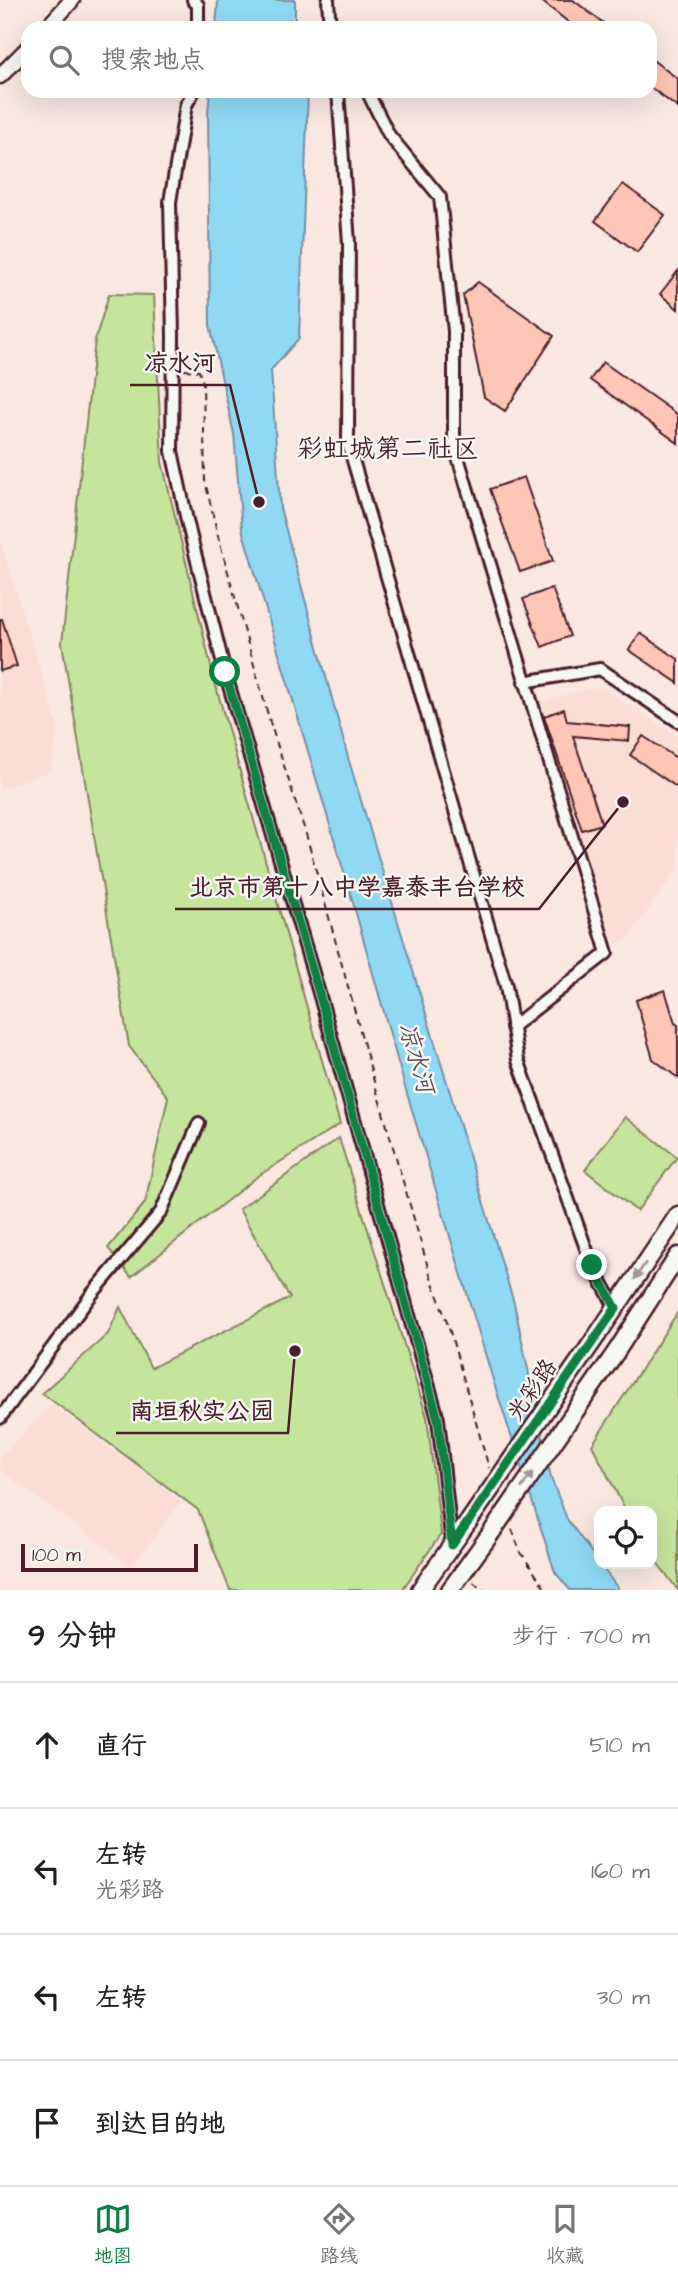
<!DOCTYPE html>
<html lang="zh">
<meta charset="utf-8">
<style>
:root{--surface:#fff;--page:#f2f2f2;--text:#202124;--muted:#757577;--line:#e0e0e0;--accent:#0b8043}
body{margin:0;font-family:"Architects Daughter","LXGW WenKai TC",sans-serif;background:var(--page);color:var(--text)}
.controls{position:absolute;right:21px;bottom:21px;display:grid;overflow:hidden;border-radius:14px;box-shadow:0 7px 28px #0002}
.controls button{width:63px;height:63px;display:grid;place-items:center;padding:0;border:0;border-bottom:2px solid var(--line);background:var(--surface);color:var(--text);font:35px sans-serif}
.scale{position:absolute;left:21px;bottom:18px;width:177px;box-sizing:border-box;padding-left:7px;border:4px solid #4a1f2b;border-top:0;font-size:19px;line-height:24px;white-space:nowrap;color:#4a1f2b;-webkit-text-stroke:5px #f6f6f2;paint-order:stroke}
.stop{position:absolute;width:21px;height:21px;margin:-16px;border:5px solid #0b8043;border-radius:50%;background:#fff}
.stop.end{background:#0b8043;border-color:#fff;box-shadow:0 2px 7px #0008}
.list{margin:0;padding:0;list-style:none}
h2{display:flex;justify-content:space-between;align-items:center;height:91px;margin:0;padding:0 28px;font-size:30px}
h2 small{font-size:23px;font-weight:400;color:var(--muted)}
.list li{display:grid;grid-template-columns:46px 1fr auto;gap:21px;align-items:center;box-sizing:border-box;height:126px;padding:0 28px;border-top:2px solid var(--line)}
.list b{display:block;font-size:26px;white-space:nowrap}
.list p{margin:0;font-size:23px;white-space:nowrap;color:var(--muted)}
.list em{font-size:23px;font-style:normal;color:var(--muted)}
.icon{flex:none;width:38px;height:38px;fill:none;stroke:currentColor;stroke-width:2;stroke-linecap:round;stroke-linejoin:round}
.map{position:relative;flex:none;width:678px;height:1590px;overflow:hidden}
.search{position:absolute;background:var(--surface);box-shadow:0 7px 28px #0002;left:21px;right:21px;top:21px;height:77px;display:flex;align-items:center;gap:18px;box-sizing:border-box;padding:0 24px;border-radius:21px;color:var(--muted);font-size:26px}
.sheet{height:595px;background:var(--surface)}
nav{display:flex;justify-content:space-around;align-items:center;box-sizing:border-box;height:98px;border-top:2px solid var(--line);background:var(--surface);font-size:19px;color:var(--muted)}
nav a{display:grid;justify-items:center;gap:4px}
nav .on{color:var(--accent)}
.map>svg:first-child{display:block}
.built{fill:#fbddd3}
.green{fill:#c5e49c;stroke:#888264;stroke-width:2}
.water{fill:#91d9f3;stroke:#758fa3;stroke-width:2}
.building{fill:#ffc5b5;stroke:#4a1f2b;stroke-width:2}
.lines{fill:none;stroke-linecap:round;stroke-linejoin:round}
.minor-casing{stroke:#4a1f2b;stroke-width:16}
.tertiary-casing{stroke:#4a1f2b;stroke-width:19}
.secondary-casing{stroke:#4a1f2b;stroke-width:21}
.path{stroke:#4a1f2b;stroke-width:2;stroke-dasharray:7 5;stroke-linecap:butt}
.minor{stroke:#f6f6f2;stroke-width:10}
.tertiary{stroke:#f6f6f2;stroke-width:14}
.secondary{stroke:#f6f6f2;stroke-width:16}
.secondary-bridge-casing{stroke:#4a1f2b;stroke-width:21;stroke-linecap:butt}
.secondary-bridge{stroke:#f6f6f2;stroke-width:16}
.oneway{fill:#a99598}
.route{stroke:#0b8043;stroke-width:9}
.labels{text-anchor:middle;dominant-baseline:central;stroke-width:5;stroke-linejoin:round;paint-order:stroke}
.street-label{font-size:23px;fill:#4a1f2b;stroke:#f6f6f2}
.water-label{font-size:24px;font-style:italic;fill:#5c4e5d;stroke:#f6f6f2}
.quarter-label{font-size:26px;fill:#4a1f2b;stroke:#f6f6f2}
.leader{fill:none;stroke:#4a1f2b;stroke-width:2.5}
.callout-dot{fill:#4a1f2b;stroke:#f6f6f2;stroke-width:2.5}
.callout-label{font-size:24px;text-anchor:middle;font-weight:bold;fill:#4a1f2b;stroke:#f6f6f2;stroke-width:5;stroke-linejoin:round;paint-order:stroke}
</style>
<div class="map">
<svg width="678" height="1590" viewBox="0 0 678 1590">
<rect width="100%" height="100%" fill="#f9e7e0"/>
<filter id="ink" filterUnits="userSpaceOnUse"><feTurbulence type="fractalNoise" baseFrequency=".0143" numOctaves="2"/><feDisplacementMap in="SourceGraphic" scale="14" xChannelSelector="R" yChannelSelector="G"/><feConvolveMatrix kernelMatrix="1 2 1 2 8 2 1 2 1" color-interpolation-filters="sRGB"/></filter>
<g filter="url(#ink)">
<g class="built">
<polygon points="0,540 58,728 50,771 0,789"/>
<polygon points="602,687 678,737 678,868 626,941 617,943 611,935 536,703 579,691"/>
<polygon points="51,1405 181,1501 132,1567 0,1470 0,1457"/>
</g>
<g class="green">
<polygon points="109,294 154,295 162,462 215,683 340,1124 258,1176 131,1277 108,1248 145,1203 168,1097 129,1046 62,643 95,340"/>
<polygon points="625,1117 677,1157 637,1211 585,1170"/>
<polygon points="339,1138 427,1417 441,1534 402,1590 230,1590 198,1510 42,1393 108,1334 120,1307 151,1368 290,1298 239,1209"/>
<polygon points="678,1312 678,1590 652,1556 652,1511 626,1511 592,1445"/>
</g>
<g class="water">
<polygon points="218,0 295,0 295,28 216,28"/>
<polygon points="210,91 308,91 299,338 271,370 280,508 349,761 514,1303 551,1478 567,1519 619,1590 570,1590 555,1572 494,1383 405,1087 354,906 242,529 234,434 210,325 208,113"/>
</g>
<g class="building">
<polygon points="540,0 573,0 610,28 576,28"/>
<polygon points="650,58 678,79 678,108 650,87"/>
<polygon points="623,184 665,215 637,252 595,221"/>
<polygon points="678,271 678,309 660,294"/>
<polygon points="478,282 554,336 505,411 484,397 463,295"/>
<polygon points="603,362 678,415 678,443 590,380"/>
<polygon points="524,477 553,561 520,572 490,489"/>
<polygon points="552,588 570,636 542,647 523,599"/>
<polygon points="0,619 2,619 17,666 0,671"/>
<polygon points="640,633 678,659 678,683 629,650"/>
<polygon points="564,709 567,721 630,727 629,741 573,736 602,824 582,830 544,716"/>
<polygon points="643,736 678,759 678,788 630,755"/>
<polygon points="665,990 675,1023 678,1025 678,1078 653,1059 636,1000"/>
</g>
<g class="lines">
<defs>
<g id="minor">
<polyline points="193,0 198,5 198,28"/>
<polyline points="328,0 330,28"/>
<polyline points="194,91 186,105 170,202 173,335 172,451 188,525 225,672 321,1000 438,1419 452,1545"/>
<polyline points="338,91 349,243 348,443 506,986 518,1060 592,1265 616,1308"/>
<polyline points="367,91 389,135 440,197 454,331 454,444 607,953 512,1027"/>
<polyline points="524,682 600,669 678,721"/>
<polyline points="0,1418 92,1294 161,1212 199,1123"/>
</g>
<g id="tertiary">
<polyline points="47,28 72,0"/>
<polyline points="0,76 28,48"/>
</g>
<g id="secondary">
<polyline points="598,1334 678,1215"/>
<polyline points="616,1352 678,1256"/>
<polyline points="420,1590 469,1521"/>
<polyline points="450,1590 489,1536"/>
</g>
</defs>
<use href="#minor" class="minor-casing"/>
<use href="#tertiary" class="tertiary-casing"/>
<use href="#secondary" class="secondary-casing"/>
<g class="path">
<polyline points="184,370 199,371 203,383 205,481 219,540 270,722 306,834 375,1085 430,1274 449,1328 489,1468"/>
<polyline points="512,1529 520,1551 546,1590"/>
<polyline points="473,1582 483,1590"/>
</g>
<use href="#minor" class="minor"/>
<use href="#tertiary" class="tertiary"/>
<use href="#secondary" class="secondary"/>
<defs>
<g id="secondary-bridge">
<polyline points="469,1521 598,1334"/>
<polyline points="489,1536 616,1352"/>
</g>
</defs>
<use href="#secondary-bridge" class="secondary-bridge-casing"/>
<use href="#secondary-bridge" class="secondary-bridge"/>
</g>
<defs><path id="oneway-solid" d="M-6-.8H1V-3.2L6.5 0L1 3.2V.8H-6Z" transform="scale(1.75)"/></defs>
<g class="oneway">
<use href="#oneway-solid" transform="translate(640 1271) rotate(124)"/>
<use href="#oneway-solid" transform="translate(527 1480) rotate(-55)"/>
</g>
</g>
<g class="lines" filter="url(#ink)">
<polyline class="route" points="225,672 321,1000 438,1419 452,1545 616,1308 592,1265"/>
</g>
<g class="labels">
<g class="street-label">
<text transform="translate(532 1390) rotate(-55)">光彩路</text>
</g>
<g class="water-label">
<text transform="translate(416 1058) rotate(74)">凉水河</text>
</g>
<g class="quarter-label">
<text x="388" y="449">彩虹城第二社区</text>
</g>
</g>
<path class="leader" d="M259 502L230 385H130M623 802L539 909H175M295 1351L288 1433H116"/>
<g class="callout-dot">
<circle cx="259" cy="502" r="7"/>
<circle cx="623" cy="802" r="7"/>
<circle cx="295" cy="1351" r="7"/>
</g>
<g class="callout-label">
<text x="180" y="371">凉水河</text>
<text x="357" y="895">北京市第十八中学嘉泰丰台学校</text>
<text x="202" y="1419">南垣秋实公园</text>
</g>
</svg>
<div class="controls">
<button><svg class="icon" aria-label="locate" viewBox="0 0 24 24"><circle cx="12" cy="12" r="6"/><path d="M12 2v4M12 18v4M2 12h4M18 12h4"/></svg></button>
</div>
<div class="scale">100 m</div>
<div class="stop" style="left:225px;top:672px"></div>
<div class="stop end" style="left:592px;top:1265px"></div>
<div class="search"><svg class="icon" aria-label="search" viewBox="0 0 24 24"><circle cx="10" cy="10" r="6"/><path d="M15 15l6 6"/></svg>搜索地点</div>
</div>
<section class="sheet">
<h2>9 分钟<small>步行 · 700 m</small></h2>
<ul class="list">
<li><svg class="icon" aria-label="ahead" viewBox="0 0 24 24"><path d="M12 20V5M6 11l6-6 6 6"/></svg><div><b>直行</b></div><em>510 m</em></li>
<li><svg class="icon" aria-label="left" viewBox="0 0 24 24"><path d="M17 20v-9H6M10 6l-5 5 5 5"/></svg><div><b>左转</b><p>光彩路</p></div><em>160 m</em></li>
<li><svg class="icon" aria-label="left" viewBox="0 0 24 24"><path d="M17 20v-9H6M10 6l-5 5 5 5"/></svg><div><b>左转</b></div><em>30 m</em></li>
<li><svg class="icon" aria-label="arrive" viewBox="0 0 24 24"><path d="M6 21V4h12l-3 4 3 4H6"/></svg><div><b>到达目的地</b></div></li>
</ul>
</section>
<nav>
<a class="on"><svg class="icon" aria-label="map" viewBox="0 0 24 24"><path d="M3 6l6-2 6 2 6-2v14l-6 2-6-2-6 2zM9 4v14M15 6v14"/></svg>地图</a>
<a><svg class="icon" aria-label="directions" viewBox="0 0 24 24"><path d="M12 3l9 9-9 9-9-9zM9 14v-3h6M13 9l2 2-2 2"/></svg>路线</a>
<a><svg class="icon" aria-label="saved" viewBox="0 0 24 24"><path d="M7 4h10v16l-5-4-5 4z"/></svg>收藏</a>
</nav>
